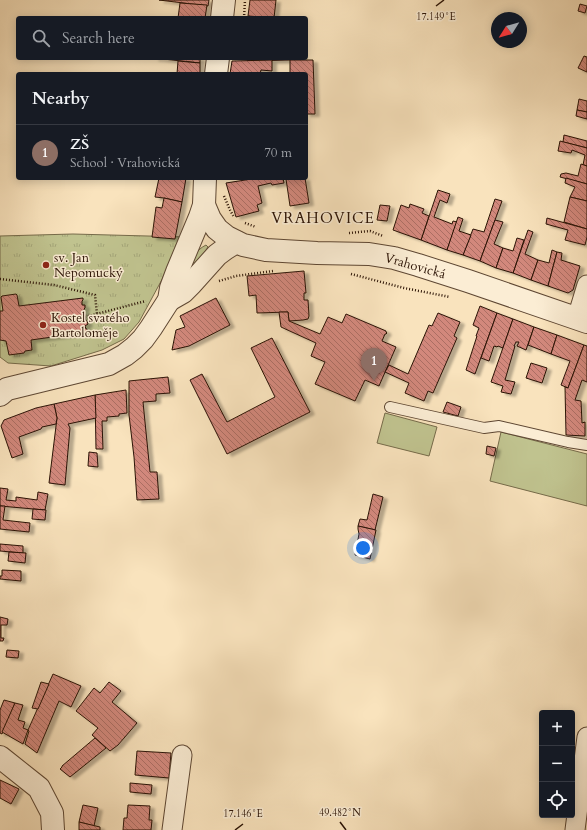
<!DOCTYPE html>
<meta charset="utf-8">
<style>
:root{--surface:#171b24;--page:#20242c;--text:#f1f3f6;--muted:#9ea1a6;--line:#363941;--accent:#c59692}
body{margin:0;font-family:Cardo,serif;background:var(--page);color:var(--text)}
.controls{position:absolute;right:12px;bottom:12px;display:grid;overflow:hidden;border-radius:4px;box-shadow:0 2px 10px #0003}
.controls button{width:36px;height:36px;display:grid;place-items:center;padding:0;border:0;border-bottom:1px solid var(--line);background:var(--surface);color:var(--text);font:20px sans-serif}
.compass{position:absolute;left:491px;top:12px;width:36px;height:36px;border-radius:50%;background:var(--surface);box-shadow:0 2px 10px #0003;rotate:233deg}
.you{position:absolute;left:363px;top:548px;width:14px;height:14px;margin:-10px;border:3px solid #fff;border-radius:50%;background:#1a73e8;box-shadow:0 0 0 6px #1a73e833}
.badge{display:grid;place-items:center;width:26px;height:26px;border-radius:50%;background:var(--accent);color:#fff;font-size:13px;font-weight:700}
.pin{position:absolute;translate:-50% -33px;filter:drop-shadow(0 1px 2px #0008)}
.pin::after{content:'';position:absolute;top:21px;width:14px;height:12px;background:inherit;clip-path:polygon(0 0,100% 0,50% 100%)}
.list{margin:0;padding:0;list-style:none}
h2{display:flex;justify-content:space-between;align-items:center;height:52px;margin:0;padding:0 16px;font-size:17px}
h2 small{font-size:13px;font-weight:400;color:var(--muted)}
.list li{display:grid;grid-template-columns:26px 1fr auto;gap:12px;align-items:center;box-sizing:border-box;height:56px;padding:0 16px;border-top:1px solid var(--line)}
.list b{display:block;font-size:15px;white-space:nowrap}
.list p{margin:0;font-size:13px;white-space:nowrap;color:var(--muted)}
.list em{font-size:13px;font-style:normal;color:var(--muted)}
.icon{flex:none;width:22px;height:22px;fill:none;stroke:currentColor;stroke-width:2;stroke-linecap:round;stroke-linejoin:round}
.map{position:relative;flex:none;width:587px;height:830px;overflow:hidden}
.search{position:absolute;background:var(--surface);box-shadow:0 2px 10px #0003;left:16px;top:16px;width:292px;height:44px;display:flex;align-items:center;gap:10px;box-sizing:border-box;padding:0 14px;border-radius:4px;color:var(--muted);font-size:15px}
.panel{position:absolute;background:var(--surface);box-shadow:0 2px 10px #0003;left:16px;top:72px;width:292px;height:108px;border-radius:4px}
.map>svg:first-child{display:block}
.grass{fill:url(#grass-tufts);stroke:#766b4a}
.pitch{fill:#c0c38f;stroke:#766b4a}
.building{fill:url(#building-back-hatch);stroke:#2b1305;filter:url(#shadow)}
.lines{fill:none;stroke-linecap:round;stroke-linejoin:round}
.service-casing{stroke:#5e4733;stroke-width:12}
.minor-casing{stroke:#5e4733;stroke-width:21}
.tertiary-casing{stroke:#5e4733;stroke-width:24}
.path{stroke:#2b1305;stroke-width:2.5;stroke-dasharray:1 2;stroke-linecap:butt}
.service{stroke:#fbedd4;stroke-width:10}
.minor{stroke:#fbedd4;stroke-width:19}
.tertiary{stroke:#fbedd4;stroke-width:22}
.ticks{fill:none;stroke:#2b1305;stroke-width:1.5}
.poi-dot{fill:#8f2418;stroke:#fbedd4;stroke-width:1.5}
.labels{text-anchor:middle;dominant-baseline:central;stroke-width:3;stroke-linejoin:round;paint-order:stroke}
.poi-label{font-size:13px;fill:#2b1305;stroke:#fbedd4;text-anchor:start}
.street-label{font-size:13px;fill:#2b1305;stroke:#fbedd4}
.quarter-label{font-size:15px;letter-spacing:1px;fill:#2b1305;stroke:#fbedd4}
.ticks-label{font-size:10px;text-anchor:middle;fill:#2b1305;stroke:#fbedd4;stroke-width:3;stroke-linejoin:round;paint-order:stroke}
</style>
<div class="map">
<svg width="587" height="830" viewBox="0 0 587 830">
<defs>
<pattern id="grass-tufts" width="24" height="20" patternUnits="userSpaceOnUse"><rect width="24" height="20" fill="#c0c38f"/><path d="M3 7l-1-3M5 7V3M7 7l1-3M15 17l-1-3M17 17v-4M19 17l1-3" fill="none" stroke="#a5a77a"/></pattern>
<pattern id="building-back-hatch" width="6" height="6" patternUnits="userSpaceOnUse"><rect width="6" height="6" fill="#d2887b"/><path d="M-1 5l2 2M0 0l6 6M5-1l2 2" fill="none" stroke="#ab6e63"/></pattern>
<filter id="shadow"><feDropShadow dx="4.5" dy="2.5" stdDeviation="1" flood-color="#0004"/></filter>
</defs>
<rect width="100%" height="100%" fill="#f9e3bd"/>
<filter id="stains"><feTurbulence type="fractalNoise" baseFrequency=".005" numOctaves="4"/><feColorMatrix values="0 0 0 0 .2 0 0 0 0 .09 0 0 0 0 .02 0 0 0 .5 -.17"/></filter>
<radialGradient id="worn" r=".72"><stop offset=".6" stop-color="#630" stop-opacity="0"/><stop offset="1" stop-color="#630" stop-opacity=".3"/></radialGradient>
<g class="grass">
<polygon points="73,234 185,237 139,322 124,339 102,350 51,366 8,363 0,357 0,236"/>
<path d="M206,245L208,247L197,264L185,273C190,263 195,250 206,245Z"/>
</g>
<g class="pitch">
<polygon points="385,413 437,427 429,456 377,443"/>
<polygon points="501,432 587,454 587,506 490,481"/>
</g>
<g class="building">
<polygon points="159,0 209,0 208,6"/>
<polygon points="250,0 276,0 274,18 248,16"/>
<polygon points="180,3 207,5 205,18 178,18"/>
<polygon points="580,4 587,6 585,13 578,11"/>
<polygon points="584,56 587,57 587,72 578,68"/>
<polygon points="154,58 200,58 200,63"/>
<polygon points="248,58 290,58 290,60 248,61"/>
<polygon points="272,60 272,71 261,70 260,74 230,74 232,61"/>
<polygon points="290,60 313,60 315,114 306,114 306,74 290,74"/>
<polygon points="178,61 200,63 200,74 177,74"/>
<polygon points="579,99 587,101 587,112 577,110"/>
<polygon points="577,110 587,112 587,119 576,116"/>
<polygon points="564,135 587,141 587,148 563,142"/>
<polygon points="560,141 587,148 587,166 583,165 585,155 572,150 571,153 558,151"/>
<polygon points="581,164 587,166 587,184 560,177 561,174 566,173 578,176"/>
<polygon points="159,178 186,178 182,202 164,198 155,197"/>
<polygon points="258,178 283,178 284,183 272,185 271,183 258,186 262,203 257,205 259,211 236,217 226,183"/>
<polygon points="294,178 305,178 309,203 290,206 286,179"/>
<polygon points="566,178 587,184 587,201 570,197 575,187 565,183"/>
<polygon points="438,190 450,194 447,203 440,200 434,217 452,224 453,221 457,222 447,250 421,240"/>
<polygon points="570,197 587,201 587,229 564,222"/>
<polygon points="164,198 182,202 175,239 152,237 156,207 162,208"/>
<polygon points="495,199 502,201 480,261 463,255 473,229 484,232"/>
<polygon points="410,204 424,209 422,213 429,216 421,240 393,230 401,205 409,208"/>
<polygon points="380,205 390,206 387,221 377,220"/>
<polygon points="458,217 463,219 459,231 471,235 463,255 447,250"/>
<polygon points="547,218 587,229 587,237 585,245 565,240 568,230 546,224"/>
<polygon points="495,220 503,222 494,244 503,248 496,268 480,261"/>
<polygon points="528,230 533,232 525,254 538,260 531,280 513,273"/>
<polygon points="517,238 524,240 513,273 496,268 503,248 513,251"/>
<polygon points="552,250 557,252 548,286 531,280 538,260 549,263"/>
<polygon points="557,252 562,253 561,260 580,266 573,290 568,293 548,286"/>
<polygon points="304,271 306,293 304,293 304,300 308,300 309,316 308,319 303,320 289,321 288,312 257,313 256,295 249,296 247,276"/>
<polygon points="16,294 17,295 19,306 83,298 83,300 82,301 82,305 85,305 85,308 84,309 85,317 86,321 87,321 88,324 85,326 86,329 87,329 88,332 31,340 32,350 25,351 24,353 9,355 6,341 0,340 0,311 3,311 1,297 2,296"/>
<polygon points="216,298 230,325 189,346 172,350 176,330 185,327 180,316"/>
<polygon points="480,306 497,313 475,374 466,370 477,336 476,336 479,328 473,325"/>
<polygon points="279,312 288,312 289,321 320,334 328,317 342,323 346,314 386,331 386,332 387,333 386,334 385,334 382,341 396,347 379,386 365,380 355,401 315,384 325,362 311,356 316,343 281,327"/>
<polygon points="438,313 460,322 454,336 457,338 433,393 428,391 424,401 405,393 409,383 385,372 389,365 408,374 429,325 432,326"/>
<polygon points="497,313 513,319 503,348 498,346 497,347 494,346 489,361 481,358"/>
<polygon points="513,319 534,327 526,350 517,346 519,342 516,342 514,346 515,346 505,380 515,382 511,394 501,392 503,386 491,382"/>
<polygon points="534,327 557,335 551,354 528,345"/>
<polygon points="557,335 584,345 568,388 561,385 570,361 551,354"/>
<polygon points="272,338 310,412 227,454 190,380 202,374 227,422 275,397 251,348"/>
<polygon points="584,345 587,346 587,382 582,380 575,400 581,401 582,423 585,422 585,436 566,435 565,387 568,388"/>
<polygon points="531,363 547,368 542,383 526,378"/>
<polygon points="168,377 170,393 156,394 156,401 143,402 150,472 157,472 159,499 137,500 134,457 129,415 129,381"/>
<polygon points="126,390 127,413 119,414 119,416 107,417 107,421 102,421 103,449 96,449 95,395"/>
<polygon points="95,395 96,418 68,424 70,428 65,485 49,483 57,418 54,404"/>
<polygon points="447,402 461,407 458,416 443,412"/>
<polygon points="54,404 57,418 56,424 42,427 41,429 19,437 23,454 12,458 1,426 4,420 36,408"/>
<polygon points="487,446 496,448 494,456 486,454"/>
<polygon points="89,452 97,453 98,467 88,466"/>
<polygon points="0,488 8,489 6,500 16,501 16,497 37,500 38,492 48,494 45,510 0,506"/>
<polygon points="373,494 383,497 375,530 358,526 360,519 367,520"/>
<polygon points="0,506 5,506 3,520 30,523 29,532 0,529"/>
<polygon points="33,509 46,510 45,520 32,519"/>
<polygon points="358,526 376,530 370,559 355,555 359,534 358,529"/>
<polygon points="0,544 23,546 23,553 0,551"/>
<polygon points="9,552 26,553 25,563 8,561"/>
<polygon points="2,570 21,571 21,581 0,579 0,576 2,576"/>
<polygon points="0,617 8,619 7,625 1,625 1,638 4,638 3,641 0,641"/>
<polygon points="7,650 19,651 18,658 6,657"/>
<polygon points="53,674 81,686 71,707 59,701 37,753 25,744 29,731 28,730"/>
<polygon points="41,682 49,684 38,709 32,708"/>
<polygon points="109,682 121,691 112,702 137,723 118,745 110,751 92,735 98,728 76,711 94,688 100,693"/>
<polygon points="4,700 15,703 2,734 0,733 0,710"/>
<polygon points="15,703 23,705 18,720 25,722 23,728 28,730 23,744 2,732"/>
<polygon points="95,738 106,748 70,777 60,769 62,767 62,766"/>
<polygon points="137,751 171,753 169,778 135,775"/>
<polygon points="0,780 19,789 11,804 0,798"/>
<polygon points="130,783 152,785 151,794 130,792"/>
<polygon points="83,805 98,808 94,826 79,822"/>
<polygon points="128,805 150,806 149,820 152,820 151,830 123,830 124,818 127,818"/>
<polygon points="79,822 100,827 100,830 79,830"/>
</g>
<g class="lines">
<defs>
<polyline id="service" points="390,407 484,428 499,426 568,442 587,445"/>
<g id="minor">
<polyline points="577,318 587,285"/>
<polyline points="172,830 182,755"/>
<polyline points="575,830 587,737"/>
</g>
<g id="tertiary">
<polyline points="222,18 224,0"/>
<polyline points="216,74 218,58"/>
<polyline points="204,205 210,219 217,229 227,237 243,245 266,250 317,253 369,254 394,258 418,265 468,281 587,322"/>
<polyline points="169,300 183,292 191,284 217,255 225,249 236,242"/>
<polyline points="0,395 7,389 109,364 125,355 134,348 143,339 151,328 169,300 171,288 177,272 200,217 204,205 205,178"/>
<polyline points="0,757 39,788 52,813 53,830"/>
</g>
</defs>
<use href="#service" class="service-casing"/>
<use href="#minor" class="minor-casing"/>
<use href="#tertiary" class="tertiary-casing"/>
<g class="path">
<polyline points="244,18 245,0"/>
<polyline points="224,196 230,210 234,217"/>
<polyline points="245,223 256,227"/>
<polyline points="349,233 370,231 383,236"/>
<polyline points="351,274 404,288 450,297"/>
<polyline points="0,279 54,285 95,295 97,314"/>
<polyline points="219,281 236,276 273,271"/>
<polyline points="85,317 146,301"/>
</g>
<use href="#service" class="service"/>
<use href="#minor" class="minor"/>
<use href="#tertiary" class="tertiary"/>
</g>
<path class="ticks" d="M436,6L444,0M340,822L346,830M235,830L243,824"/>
<g class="poi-dot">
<circle cx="46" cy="265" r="4"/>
<circle cx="43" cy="325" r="4"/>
</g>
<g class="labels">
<g class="poi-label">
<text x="54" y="258">sv. Jan<tspan x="54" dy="15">Nepomucký</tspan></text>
<text x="51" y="318">Kostel svatého<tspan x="51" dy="15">Bartoloměje</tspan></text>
</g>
<g class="street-label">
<text transform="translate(415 266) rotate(16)">Vrahovická</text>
</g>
<g class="quarter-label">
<text x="323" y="218">VRAHOVICE</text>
</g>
</g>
<g class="ticks-label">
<text x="436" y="20">17.149°E</text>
<text x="340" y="816">49.482°N</text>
<text x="243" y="817">17.146°E</text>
</g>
<rect width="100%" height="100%" filter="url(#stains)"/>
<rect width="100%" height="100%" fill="url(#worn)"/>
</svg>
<div class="controls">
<button>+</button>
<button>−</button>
<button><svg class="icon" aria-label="locate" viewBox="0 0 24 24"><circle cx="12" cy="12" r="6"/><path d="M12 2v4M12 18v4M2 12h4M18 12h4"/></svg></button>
</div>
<svg class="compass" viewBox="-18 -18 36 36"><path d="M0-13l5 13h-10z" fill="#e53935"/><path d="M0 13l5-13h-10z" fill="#9ea1a6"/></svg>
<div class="you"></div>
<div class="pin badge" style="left:374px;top:381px;background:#8d6e63">1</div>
<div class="search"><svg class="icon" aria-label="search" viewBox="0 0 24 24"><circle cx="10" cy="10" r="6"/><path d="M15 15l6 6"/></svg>Search here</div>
<section class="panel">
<h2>Nearby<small></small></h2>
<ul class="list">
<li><span class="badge" style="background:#8d6e63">1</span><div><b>ZŠ</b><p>School · Vrahovická</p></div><em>70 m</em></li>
</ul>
</section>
</div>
